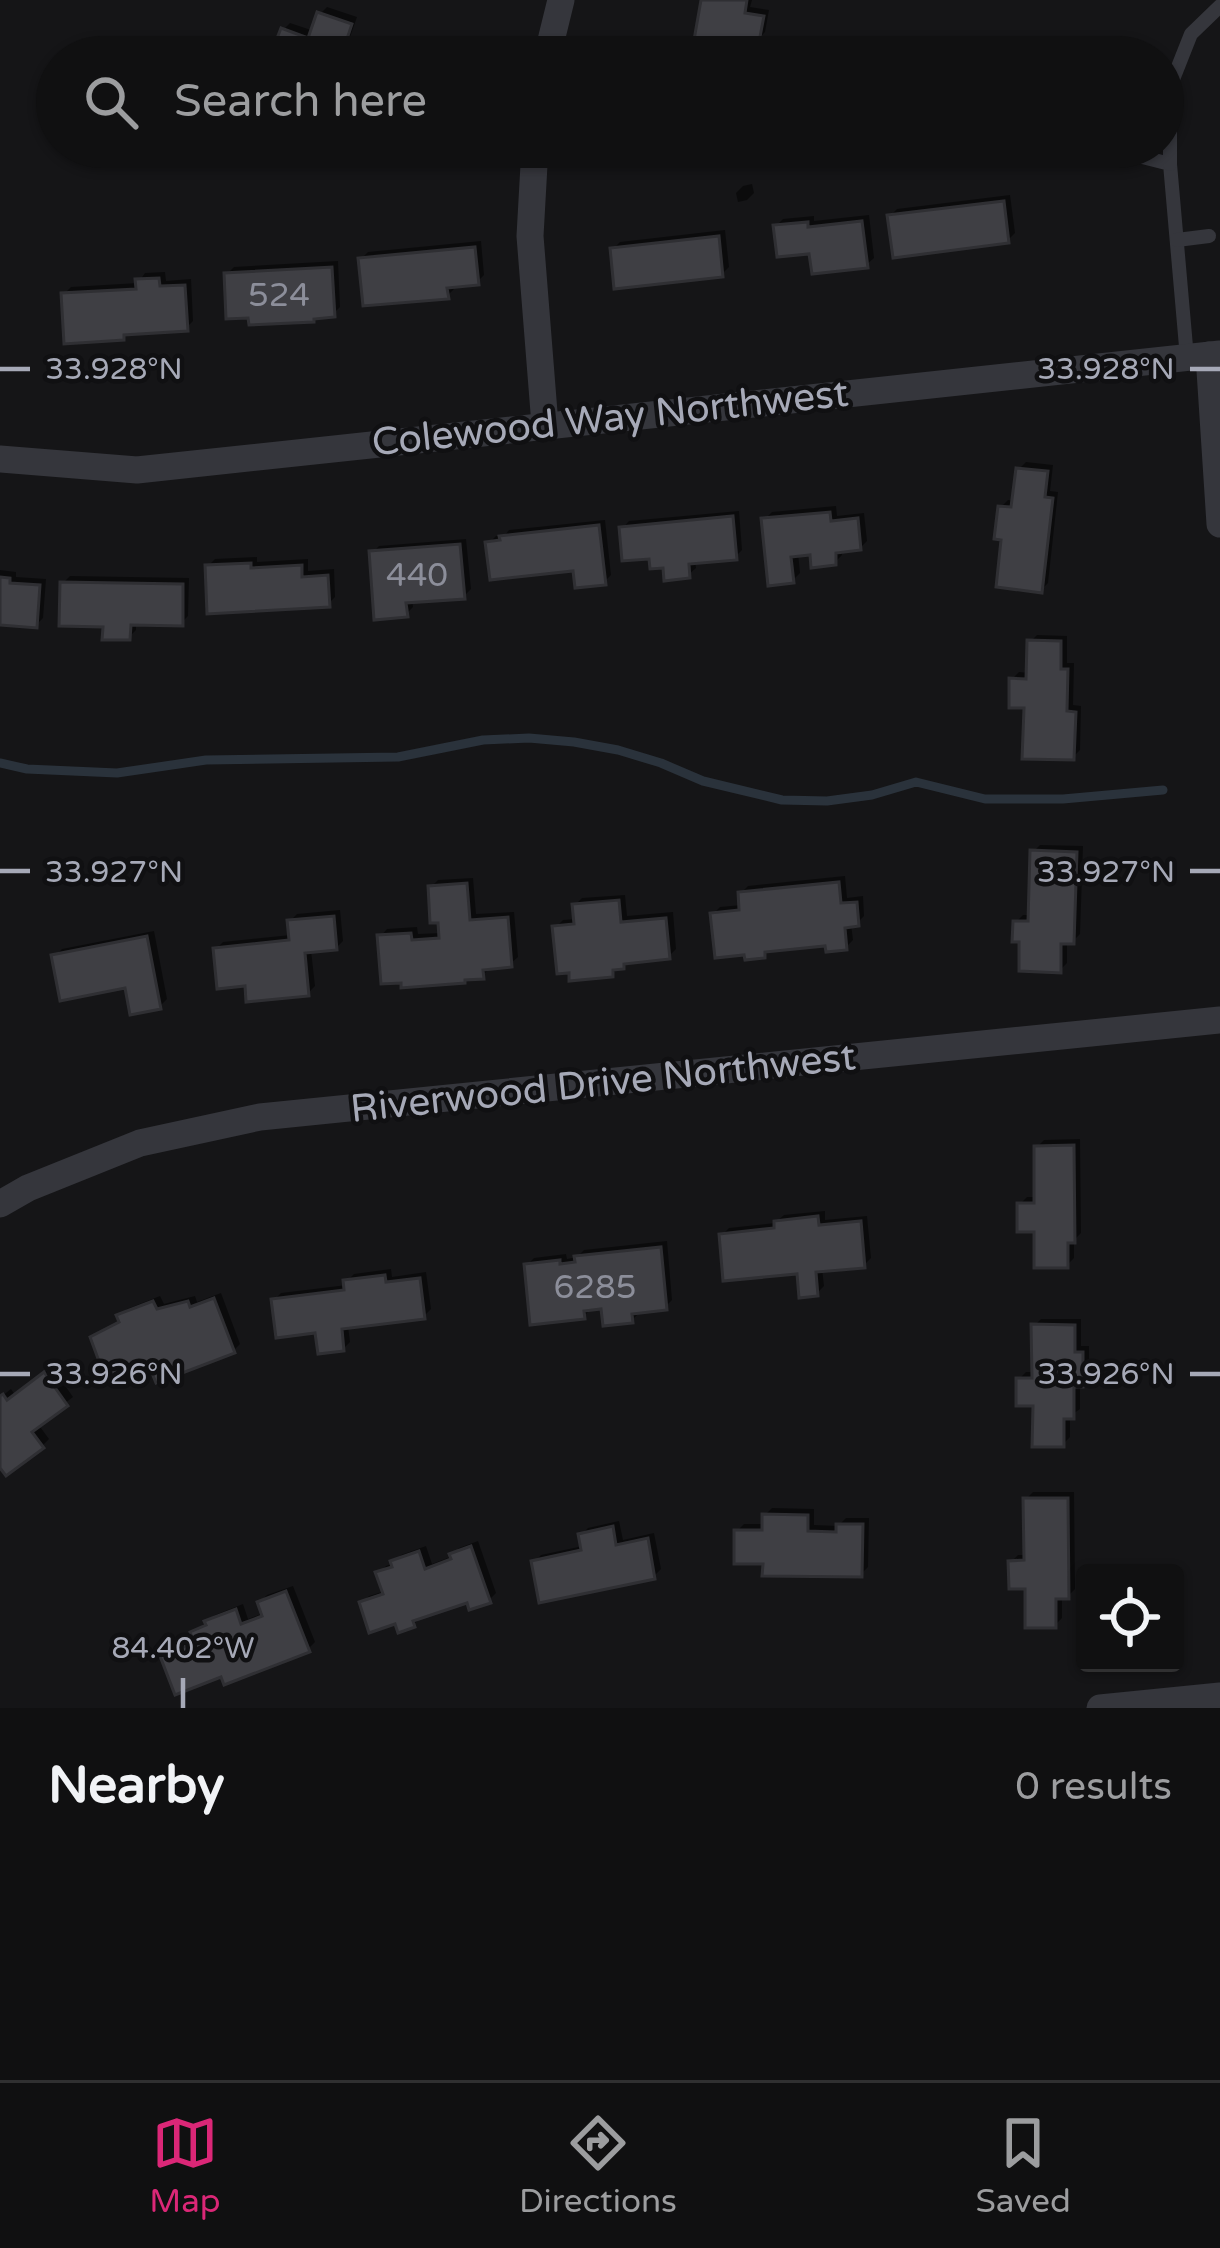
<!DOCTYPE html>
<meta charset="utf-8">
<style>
:root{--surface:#101011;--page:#19191a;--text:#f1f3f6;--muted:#9c9d9f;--line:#303031;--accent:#db2777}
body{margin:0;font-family:"Varela Round",sans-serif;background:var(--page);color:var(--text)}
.controls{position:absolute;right:36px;bottom:36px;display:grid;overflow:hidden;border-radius:12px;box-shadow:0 3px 9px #0004}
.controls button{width:108px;height:108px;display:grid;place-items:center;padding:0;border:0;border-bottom:3px solid var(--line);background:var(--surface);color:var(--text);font:60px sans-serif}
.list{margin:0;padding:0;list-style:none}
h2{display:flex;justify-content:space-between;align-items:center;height:156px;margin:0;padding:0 48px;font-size:51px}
h2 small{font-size:39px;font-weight:400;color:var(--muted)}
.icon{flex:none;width:66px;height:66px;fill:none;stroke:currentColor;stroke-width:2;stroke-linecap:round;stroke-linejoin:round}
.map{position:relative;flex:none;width:1220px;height:1708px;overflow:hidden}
.search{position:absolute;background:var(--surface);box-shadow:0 3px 9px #0004;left:36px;right:36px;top:36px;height:132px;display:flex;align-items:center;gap:30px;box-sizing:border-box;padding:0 42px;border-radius:66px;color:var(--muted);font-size:45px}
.sheet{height:372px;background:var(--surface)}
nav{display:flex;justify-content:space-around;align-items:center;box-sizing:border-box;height:168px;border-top:3px solid var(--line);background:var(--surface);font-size:33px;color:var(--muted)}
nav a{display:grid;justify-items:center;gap:6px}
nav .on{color:var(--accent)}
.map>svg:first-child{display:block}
.shadow{fill:#0007}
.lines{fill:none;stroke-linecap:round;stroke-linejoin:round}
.stream{stroke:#2a323b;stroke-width:9}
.building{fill:#3f3f44;stroke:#2f2f33;stroke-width:3}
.service{stroke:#35363c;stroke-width:14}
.minor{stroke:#35363c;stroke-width:27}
.ticks{fill:none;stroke:#a6a9b7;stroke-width:4.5}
.labels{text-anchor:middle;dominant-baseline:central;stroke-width:9;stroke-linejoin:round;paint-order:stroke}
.number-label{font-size:33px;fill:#8c8e9a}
.street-label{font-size:39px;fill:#a6a9b7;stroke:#101012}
.ticks-label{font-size:30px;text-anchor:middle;fill:#a6a9b7;stroke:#101012;stroke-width:9;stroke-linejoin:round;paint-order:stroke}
</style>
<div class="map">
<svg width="1220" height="1708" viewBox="0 0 1220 1708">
<rect width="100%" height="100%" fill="#151517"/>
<g class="shadow">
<polygon points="704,0 752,0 750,7 769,10 765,32 758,39 743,36 740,57 694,57"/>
<polygon points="327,7 357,17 343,57 289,57 283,30 290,23 314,31 320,14"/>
<polygon points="752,184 754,193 747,200 738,202 736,193 743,186"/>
<polygon points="1010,195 1015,233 1008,240 890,216 897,209"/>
<polygon points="869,215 874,258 866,265 812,251 776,226 783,219 814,216 814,221"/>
<polygon points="725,230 729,267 722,274 613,249 620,242"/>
<polygon points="481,241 484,275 477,282 454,284 454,289 447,296 361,259 368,252"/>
<polygon points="338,261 340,307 333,314 227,274 234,267"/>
<polygon points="165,272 166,281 191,279 193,321 186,328 128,332 122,338 64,294 71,287 138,283 145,273"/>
<polygon points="1026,462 1053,465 1050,491 1058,492 1048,583 1041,590 1004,538 1001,507 1008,500 1015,501 1019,469"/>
<polygon points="836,506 837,516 864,513 867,541 860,548 842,549 842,555 835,562 813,552 798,553 800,573 793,580 765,519 772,512"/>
<polygon points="739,511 742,550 735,557 695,560 696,568 688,575 666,564 622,529 629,521"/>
<polygon points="605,520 611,575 604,582 576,567 489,543 496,536 505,535 509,530"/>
<polygon points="466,539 471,589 464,596 412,600 413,607 406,614 372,553 379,546"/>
<polygon points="257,557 257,562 308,559 308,571 334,569 335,597 328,604 208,566 215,559"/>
<polygon points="0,570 16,572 16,577 46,579 43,618 36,625 0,622"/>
<polygon points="70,576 189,578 188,616 181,623 136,622 136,630 129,637 106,624 63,583"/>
<polygon points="1037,635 1067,636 1067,663 1074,663 1073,705 1081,706 1080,750 1073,757 1027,705 1012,679 1019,672 1029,673 1030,642"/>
<polygon points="1040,845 1083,846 1080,934 1073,941 1067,941 1067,963 1060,970 1023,939 1016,922 1023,915 1031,915 1033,852"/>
<polygon points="845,876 847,898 863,896 864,916 857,923 851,924 853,940 846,947 827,943 770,949 764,955 713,914 720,907 742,905 741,893 748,886"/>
<polygon points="473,878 476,914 514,912 518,957 510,964 489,969 482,976 380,937 387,929 417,927 418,934 442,933 431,887 438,880"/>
<polygon points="625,895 627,916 673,912 676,949 669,956 629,960 611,974 556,927 563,920 576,919 575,905 582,898"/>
<polygon points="340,910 343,941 336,948 311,950 315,986 308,993 248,983 216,949 223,942 291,935 290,921 297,914"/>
<polygon points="154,931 167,999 160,1006 127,985 55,956 62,949"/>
<polygon points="1080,1139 1081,1233 1074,1240 1074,1258 1067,1265 1020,1204 1027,1197 1037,1197 1037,1147 1044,1140"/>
<polygon points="825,1211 825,1220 867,1216 871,1258 864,1265 822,1268 824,1286 817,1293 799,1270 722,1235 729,1228 775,1223 784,1215"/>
<polygon points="667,1241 672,1300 665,1307 639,1313 632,1320 604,1306 591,1309 584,1316 527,1265 534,1258 566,1254 567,1259 577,1257 584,1250"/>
<polygon points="391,1269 392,1277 426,1272 431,1309 424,1316 348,1326 350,1342 343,1349 274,1300 281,1293 347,1285 347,1281 354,1274"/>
<polygon points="221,1293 240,1344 233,1351 152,1364 93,1338 100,1331 122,1320 120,1316 127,1309 160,1296 164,1304 195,1296 197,1302"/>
<polygon points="1041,1319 1081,1319 1081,1346 1089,1346 1089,1377 1080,1386 1080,1409 1070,1416 1070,1437 1063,1444 1019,1379 1026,1372 1035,1372 1034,1326"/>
<polygon points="52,1367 73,1397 38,1424 49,1439 42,1446 0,1463 0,1394 2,1396 11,1389 15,1395"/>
<polygon points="1033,1492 1074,1492 1075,1589 1068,1596 1062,1596 1062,1618 1055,1625 1011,1562 1018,1555 1027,1555 1026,1499"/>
<polygon points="772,1508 814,1509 814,1525 838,1526 846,1518 869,1518 868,1567 861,1574 766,1561 737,1531 744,1524 765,1524 765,1515"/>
<polygon points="619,1521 623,1540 654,1533 661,1569 654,1576 534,1562 541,1555 583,1546 581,1535 588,1528"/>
<polygon points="478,1541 496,1593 489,1600 469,1599 421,1617 414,1624 397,1620 362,1603 369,1596 385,1591 379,1573 386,1566 394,1563 401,1555 426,1546 432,1564 453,1556 459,1548"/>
<polygon points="293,1586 315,1642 308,1649 222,1673 163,1657 170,1650 196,1640 193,1633 215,1615 243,1604 248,1619 264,1613 260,1602 267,1595"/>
</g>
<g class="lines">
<polyline class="stream" points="0,763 27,769 117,773 206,760 398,757 483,740 529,738 574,742 618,750 661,763 703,781 782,800 827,801 872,795 916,782 985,799 1063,799 1163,790"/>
</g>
<g class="building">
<polygon points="701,0 747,0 745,13 764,16 759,42 738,38 735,57 691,57"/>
<polygon points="317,12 352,24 341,57 280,57 271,54 281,28 308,38"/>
<polygon points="1004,201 1009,243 893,258 887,215"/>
<polygon points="862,221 868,268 812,274 809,254 777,257 773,225 808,222 808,227"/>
<polygon points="719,236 723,277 614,289 610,248"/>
<polygon points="475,247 479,285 447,288 449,299 363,306 358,258"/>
<polygon points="332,267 335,317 314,319 314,322 249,325 248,318 226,319 224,273"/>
<polygon points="159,278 160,286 185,285 188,331 124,335 124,340 64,344 61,293 136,289 135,279"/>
<polygon points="1016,468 1048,471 1045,497 1053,498 1042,593 996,587 1001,540 994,539 998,506 1011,507"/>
<polygon points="830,512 831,521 858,518 861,550 836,553 836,565 811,568 810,555 791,557 794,583 768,586 761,518"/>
<polygon points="733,516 737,560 689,564 690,578 664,581 663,568 650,569 649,559 622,561 619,527"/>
<polygon points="599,525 606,585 575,588 573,571 490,580 485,542 500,540 499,536"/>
<polygon points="460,544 465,599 406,603 408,617 374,620 369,551"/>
<polygon points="251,563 251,568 302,565 302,577 328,575 330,607 207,614 205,565"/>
<polygon points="0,577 10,578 10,583 40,585 37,628 0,625"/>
<polygon points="60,582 183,584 183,626 131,625 130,640 102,640 103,627 59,626"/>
<polygon points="1027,640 1061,641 1061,669 1068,669 1067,711 1076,712 1074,760 1022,759 1024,708 1009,708 1009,678 1026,679"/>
<polygon points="1030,850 1077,852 1074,944 1061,944 1061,973 1019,971 1019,942 1012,942 1013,921 1028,921"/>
<polygon points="839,882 841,903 857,902 859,926 845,928 847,950 826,952 825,946 765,952 765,958 745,960 744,955 715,958 710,913 739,910 738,892"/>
<polygon points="467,883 470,920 508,917 512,967 483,970 484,979 465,980 465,983 401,988 401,983 381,984 377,935 411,933 412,940 439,938 438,923 430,923 428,886"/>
<polygon points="619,900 621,922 666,918 670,959 624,964 624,969 613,970 613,977 569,981 569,973 557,974 552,926 574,924 572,904"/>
<polygon points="334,916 337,950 305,953 309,996 246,1002 245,986 217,989 213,948 289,940 287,920"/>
<polygon points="147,936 161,1009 130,1015 125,988 60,1001 51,955"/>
<polygon points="1074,1145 1075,1243 1068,1243 1068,1268 1034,1268 1034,1232 1017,1232 1017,1203 1034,1203 1034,1146"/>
<polygon points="818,1216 819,1225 861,1221 865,1268 816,1272 818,1296 799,1298 797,1274 723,1281 719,1234 774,1228 774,1221"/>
<polygon points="661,1247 667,1310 632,1314 633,1323 603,1326 601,1309 584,1311 585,1319 530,1325 524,1264 560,1260 560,1264 575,1262 574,1256"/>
<polygon points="385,1275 386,1282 420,1278 425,1319 342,1329 344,1351 318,1354 315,1333 276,1338 271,1299 344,1290 343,1280"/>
<polygon points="214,1298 235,1353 156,1383 150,1368 107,1383 90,1337 119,1322 116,1315 153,1301 157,1309 188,1301 190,1307"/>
<polygon points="1031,1324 1075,1325 1075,1352 1083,1352 1083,1387 1074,1387 1074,1419 1064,1419 1064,1447 1032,1447 1033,1406 1016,1406 1016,1378 1032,1378"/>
<polygon points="44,1372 68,1406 32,1432 44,1448 6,1476 0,1468 0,1396 3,1394 7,1400"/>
<polygon points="1023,1498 1068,1498 1069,1599 1056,1599 1056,1628 1025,1628 1025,1589 1009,1589 1008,1561 1024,1560"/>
<polygon points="762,1514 808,1515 808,1531 836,1532 836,1524 863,1524 862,1577 762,1576 763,1564 734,1564 734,1530 762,1530"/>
<polygon points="613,1526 616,1545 648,1538 655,1579 539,1603 531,1561 581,1550 578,1534"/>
<polygon points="471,1546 491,1603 469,1610 467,1603 413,1621 415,1627 398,1633 395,1624 369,1633 359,1602 383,1594 375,1572 392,1567 390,1561 419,1551 425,1569 451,1559 449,1554"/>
<polygon points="286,1591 310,1652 224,1685 221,1677 175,1695 160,1656 194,1643 190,1632 206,1625 204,1621 236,1609 241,1624 262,1616 257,1602"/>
</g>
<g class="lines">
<g class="service">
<polyline points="1107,148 1170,164 1187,358"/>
<polyline points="1170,164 1170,87 1191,34 1220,6"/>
<polyline points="1177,240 1209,236"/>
</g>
<g class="minor">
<polyline points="547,57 561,0"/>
<polyline points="535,147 530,236 545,425"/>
<polyline points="1209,355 1220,524"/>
<polyline points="0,459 137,470 1220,354"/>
<polyline points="0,1204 28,1188 140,1143 260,1117 1220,1020"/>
<polyline points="1100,1708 1220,1696"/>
</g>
</g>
<path class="ticks" d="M0,369H30M1190,369H1220M0,871H30M1190,871H1220M0,1374H30M1190,1374H1220M183,1678V1708"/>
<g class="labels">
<g class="number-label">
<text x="279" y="295">524</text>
<text x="417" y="575">440</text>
<text x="595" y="1287">6285</text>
</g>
<g class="street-label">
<text transform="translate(610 418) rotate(-6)">Colewood Way Northwest</text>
<text transform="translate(603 1083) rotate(-6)">Riverwood Drive Northwest</text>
</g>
</g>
<g class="ticks-label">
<text x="114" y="379">33.928°N</text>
<text x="1106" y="379">33.928°N</text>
<text x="114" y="882">33.927°N</text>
<text x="1106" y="882">33.927°N</text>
<text x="114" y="1384">33.926°N</text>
<text x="1106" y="1384">33.926°N</text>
<text x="183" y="1658">84.402°W</text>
</g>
</svg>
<div class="controls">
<button><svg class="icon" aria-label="locate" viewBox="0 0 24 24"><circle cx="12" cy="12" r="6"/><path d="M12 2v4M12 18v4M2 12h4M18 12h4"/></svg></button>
</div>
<div class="search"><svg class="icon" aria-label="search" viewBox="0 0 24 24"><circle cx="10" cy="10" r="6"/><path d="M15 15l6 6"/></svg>Search here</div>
</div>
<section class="sheet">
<h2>Nearby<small>0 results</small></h2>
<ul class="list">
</ul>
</section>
<nav>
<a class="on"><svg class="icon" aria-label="map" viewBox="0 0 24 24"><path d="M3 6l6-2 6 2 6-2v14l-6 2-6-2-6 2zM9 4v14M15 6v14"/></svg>Map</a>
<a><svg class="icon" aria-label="directions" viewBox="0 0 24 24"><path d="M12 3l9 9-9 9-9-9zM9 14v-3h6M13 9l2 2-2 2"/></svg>Directions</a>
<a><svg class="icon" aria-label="saved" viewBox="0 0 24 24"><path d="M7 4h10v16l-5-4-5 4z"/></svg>Saved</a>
</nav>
